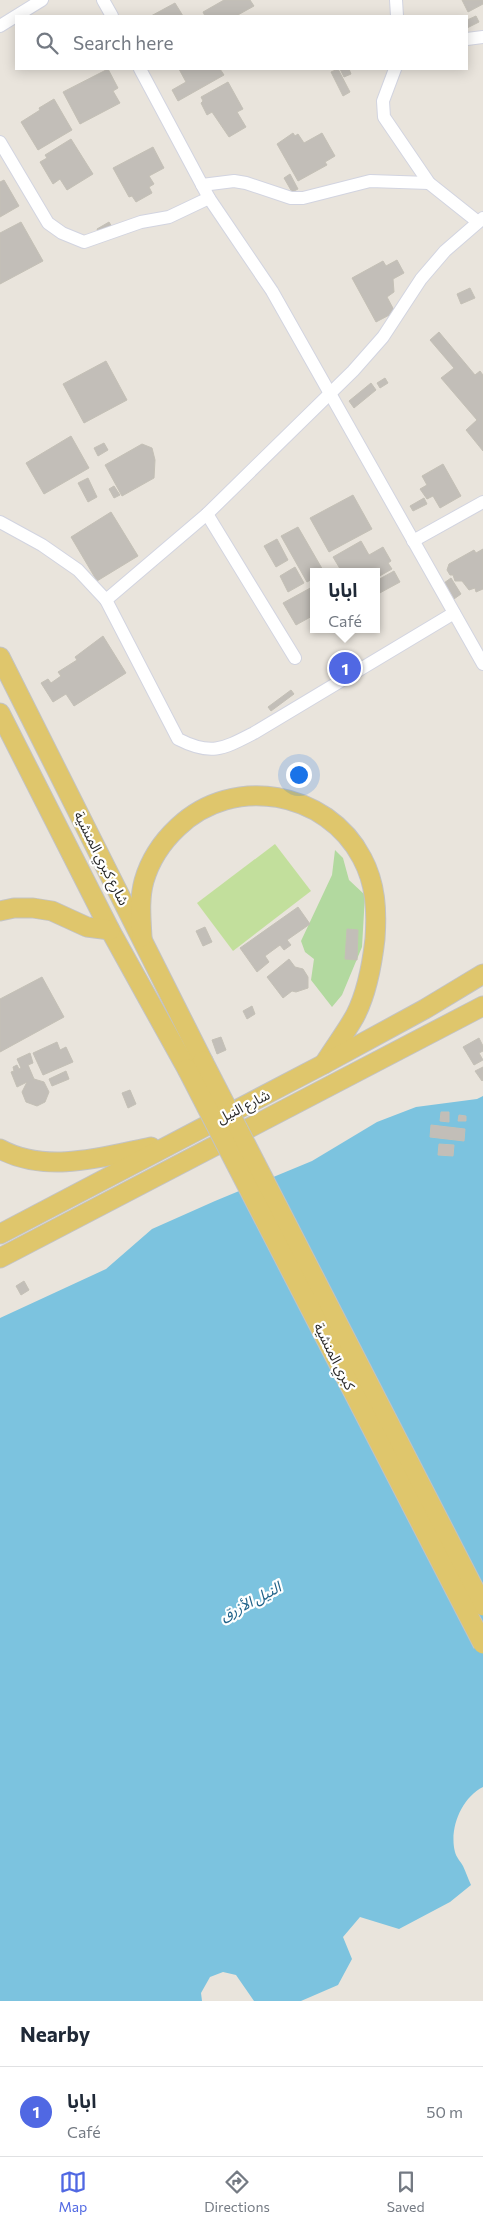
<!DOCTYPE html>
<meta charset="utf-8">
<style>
:root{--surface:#fff;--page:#f2f2f3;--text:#1f2937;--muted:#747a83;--line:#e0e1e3;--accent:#5068e3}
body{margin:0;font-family:Commissioner,"Noto Sans Arabic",sans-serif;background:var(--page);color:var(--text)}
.you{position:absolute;left:298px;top:774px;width:18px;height:18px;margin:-12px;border:4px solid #fff;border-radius:50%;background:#1a73e8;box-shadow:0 0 0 8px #1a73e833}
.badge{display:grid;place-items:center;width:32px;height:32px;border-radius:50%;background:var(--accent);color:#fff;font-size:16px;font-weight:700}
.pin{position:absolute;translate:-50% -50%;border:2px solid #fff;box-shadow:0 1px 5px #0006}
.popup{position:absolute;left:310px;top:568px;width:70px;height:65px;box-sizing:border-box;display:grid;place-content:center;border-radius:0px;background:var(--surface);filter:drop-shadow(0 1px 4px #0005);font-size:16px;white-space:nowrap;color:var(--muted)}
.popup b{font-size:19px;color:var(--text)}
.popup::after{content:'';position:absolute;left:50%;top:100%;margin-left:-10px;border:10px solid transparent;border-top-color:var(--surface)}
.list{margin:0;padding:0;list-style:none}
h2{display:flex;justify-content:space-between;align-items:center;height:65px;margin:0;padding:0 20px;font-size:21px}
h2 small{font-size:16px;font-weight:400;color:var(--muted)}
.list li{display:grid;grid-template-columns:32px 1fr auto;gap:15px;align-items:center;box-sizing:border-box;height:90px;padding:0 20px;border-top:1px solid var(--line)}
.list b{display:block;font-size:19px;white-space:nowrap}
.list p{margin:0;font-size:16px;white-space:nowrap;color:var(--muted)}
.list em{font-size:16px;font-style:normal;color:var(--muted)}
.icon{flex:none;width:28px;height:28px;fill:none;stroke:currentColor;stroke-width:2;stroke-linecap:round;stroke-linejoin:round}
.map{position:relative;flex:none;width:483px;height:2001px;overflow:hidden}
.search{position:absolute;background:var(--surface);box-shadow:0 2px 12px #0003;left:15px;right:15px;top:15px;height:55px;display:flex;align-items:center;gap:12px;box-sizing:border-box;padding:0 18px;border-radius:0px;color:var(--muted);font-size:19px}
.sheet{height:155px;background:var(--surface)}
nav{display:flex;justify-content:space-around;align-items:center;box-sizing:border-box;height:70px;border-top:1px solid var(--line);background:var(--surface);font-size:14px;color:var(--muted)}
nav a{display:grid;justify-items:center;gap:2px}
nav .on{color:var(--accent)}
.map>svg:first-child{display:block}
.green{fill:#b2d99f}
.pitch{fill:#c2df9c}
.water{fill:#7cc3df}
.building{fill:#c2beb8;stroke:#c4c0b6}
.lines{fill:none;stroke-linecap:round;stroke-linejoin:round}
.minor-casing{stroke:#d2d4e0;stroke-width:14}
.primary-casing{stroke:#c3c3c3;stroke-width:21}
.minor{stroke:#fff;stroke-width:12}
.primary{stroke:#dfc66c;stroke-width:19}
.primary-bridge-casing{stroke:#c3c3c3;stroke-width:21;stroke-linecap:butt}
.primary-bridge{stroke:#dfc66c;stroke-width:19}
.labels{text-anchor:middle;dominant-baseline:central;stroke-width:4.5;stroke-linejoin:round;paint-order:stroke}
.street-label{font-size:14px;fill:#292929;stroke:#fff}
.water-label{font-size:15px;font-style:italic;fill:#1e6188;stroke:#fff}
</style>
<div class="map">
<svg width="483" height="2001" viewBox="0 0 483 2001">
<rect width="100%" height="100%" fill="#e9e4dc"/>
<polygon class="green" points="335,850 343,858 349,880 365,895 362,947 342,995 332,1007 311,980 314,959 305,952 301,941 332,875"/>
<polygon class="pitch" points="275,844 311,891 233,951 197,903"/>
<path class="water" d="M483,1096V1787C461,1798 449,1829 455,1852C456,1857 461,1862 463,1866C466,1872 468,1879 471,1885L450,1902L399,1929L360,1917L343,1937L352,1959L338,1985L301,2001H254L236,1975L223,1972L210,1977L201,1993L202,2001H0V1318L106,1269L152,1229L215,1201L312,1161L377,1122L416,1107L477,1099Z"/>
<g class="building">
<polygon points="224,0 250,0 254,6 236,16 205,16 203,12"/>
<polygon points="462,0 483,0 483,4 468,12"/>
<polygon points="175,3 183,16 151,16"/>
<polygon points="476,16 479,22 467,28 467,20"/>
<polygon points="108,69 118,88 113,91 120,103 80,124 63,92"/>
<polygon points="179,69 220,69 224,75 178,101 172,90 186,82"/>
<polygon points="338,69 350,92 343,96 331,72"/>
<polygon points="340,69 349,69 351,74 344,77"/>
<polygon points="228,82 243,109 237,112 246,127 229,137 212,112 207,115 201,103 203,101 201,97"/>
<polygon points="54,99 72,130 38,150 21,122 40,110 39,108"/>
<polygon points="293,133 295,136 298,134 304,143 322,133 335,156 325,162 327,165 298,181 277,144"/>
<polygon points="71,139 93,174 67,190 60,179 53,184 40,162 47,158 45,155"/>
<polygon points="153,147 164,168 149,176 154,184 149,187 152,193 136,202 132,196 129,197 113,168"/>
<polygon points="290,174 298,189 292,192 284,178"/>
<polygon points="4,180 19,206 0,217 0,182"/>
<polygon points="21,222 43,261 0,284 0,233"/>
<polygon points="109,222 112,227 99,234 97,229"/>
<polygon points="397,260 404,273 393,279 394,292 387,297 395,312 376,322 352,278 383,261 386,266"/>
<polygon points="470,288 475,298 461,304 457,294"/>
<polygon points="439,332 475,375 480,371 483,375 483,451 466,430 477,420 441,378 454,368 430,340"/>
<polygon points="106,361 127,400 84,423 63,384"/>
<polygon points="385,378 388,383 380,388 377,383"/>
<polygon points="371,383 376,390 354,408 349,401"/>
<polygon points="71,436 89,468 44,494 26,463"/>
<polygon points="104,443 108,450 98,456 94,448"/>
<polygon points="142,444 152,448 155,460 154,478 122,496 105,465"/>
<polygon points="443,464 461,496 440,508 433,496 427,499 420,489 427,485 422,476"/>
<polygon points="88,478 97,497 88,502 78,483"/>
<polygon points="114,486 120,495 114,498 109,489"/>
<polygon points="353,495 372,529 329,552 310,518"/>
<polygon points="424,498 427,504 413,511 410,506"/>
<polygon points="111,512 138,556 97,581 71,537"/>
<polygon points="298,527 324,572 314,572 314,578 307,582 281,536"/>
<polygon points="277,539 288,560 276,567 264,546"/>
<polygon points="361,541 369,555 383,547 391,561 388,563 392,569 376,578 376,572 342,572 333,557"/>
<polygon points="483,549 483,589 476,592 475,588 469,590 462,581 455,581 453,575 450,575 447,570 449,564 474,550 476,553"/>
<polygon points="295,567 304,583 288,592 280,576"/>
<polygon points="394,571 400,582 376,595 376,581"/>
<polygon points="451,578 461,594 454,599 444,583"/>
<polygon points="314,586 314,615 296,625 283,603"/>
<polygon points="103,636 126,673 74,706 66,694 53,702 41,683 48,679 51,683 61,676 58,672 77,660 75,657"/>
<polygon points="291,690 294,694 271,711 268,707"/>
<polygon points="298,907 310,924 287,940 291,945 284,950 280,945 265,956 269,962 257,972 240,948"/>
<polygon points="205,927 212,942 203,946 196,931"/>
<polygon points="347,929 358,930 357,960 345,959"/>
<polygon points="289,959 295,967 303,969 308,977 308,988 296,992 292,991 283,998 267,977"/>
<polygon points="42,977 64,1017 0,1052 0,999"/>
<polygon points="252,1006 255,1014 247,1019 243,1011"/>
<polygon points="221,1037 226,1050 217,1054 212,1040"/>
<polygon points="479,1038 483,1046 483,1051 479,1053 483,1060 474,1065 463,1047"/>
<polygon points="57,1042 60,1050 66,1047 73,1062 43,1075 33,1053"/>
<polygon points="30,1053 33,1063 28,1065 34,1079 44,1082 49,1092 45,1102 37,1106 26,1102 22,1092 27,1082 17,1087 11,1072 14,1071 13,1067 17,1065 19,1069 21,1068 17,1059"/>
<polygon points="483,1067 483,1080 482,1081 475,1071"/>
<polygon points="66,1071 69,1079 52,1086 49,1079"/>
<polygon points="130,1090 136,1104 128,1108 122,1093"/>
<polygon points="441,1112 449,1112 449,1122 440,1121"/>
<polygon points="459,1115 466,1116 466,1121 458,1121"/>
<polygon points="431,1125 465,1129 464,1141 430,1137"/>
<polygon points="439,1144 454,1145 453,1156 438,1155"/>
<polygon points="24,1281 29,1290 21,1295 16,1286"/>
</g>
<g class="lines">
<defs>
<g id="minor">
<polyline points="103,0 112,16"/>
<polyline points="396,0 397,16"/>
<polyline points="0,26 42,0"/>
<polyline points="467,39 483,37"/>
<polyline points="140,69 209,198 272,291 483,664"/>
<polyline points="395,69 383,101 384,117 429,183 478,222"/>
<polyline points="0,142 48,223 62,233 84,242 141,222 169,217 209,198"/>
<polyline points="202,185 234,181 246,183 291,198 303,198 370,181 429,183"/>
<polyline points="207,514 295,658"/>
<polyline points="0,522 42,545 78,570 106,600 207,514 353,371 383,337 421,279 445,251 483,218"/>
<polyline points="413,541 483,502"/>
<path d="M106,600L178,739C211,756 223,749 254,733L454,613"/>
</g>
<g id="primary">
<polyline points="0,657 203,1061"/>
<polyline points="0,713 110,930 187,1069"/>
<polyline points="0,911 14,908 33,908 52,911 87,927 110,930"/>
<path d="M142,937C141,918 139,899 144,881C150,860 163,841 178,827C233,774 327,791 362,858C376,884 377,911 375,939C372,965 367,993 355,1016C346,1032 334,1048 324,1064"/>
<path d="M0,1149C46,1174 103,1157 151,1147"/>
<polyline points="0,1234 324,1064 425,1009 483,974"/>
<polyline points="0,1258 483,1006"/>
</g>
</defs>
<use href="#minor" class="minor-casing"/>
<use href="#primary" class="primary-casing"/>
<use href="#minor" class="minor"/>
<use href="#primary" class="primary"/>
<defs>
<g id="primary-bridge">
<polyline points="203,1061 483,1606"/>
<polyline points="187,1069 483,1644"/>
</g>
</defs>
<use href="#primary-bridge" class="primary-bridge-casing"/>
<use href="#primary-bridge" class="primary-bridge"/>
</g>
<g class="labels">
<g class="street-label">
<text transform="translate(102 858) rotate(63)">شارع كبري المنشية</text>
<text transform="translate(243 1106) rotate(-27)">شارع النيل</text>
<text transform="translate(335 1356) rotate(63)">كبري المنشية</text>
</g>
<g class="water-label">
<text transform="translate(250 1601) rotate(-28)">النيل الأزرق</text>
</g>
</g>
</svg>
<div class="you"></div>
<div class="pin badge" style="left:345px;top:668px">1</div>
<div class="popup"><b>ابابا</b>Café</div>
<div class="search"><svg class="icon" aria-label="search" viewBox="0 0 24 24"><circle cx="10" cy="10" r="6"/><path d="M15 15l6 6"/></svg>Search here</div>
</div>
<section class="sheet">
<h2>Nearby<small></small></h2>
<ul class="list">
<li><span class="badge">1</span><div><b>ابابا</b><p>Café</p></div><em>50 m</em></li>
</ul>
</section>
<nav>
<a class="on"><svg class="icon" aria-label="map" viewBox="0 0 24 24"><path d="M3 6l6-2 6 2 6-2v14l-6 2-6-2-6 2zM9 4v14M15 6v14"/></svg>Map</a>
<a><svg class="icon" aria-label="directions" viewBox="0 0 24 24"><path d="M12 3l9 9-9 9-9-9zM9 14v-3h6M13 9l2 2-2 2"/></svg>Directions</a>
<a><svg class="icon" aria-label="saved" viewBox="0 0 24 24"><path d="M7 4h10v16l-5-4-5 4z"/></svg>Saved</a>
</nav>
